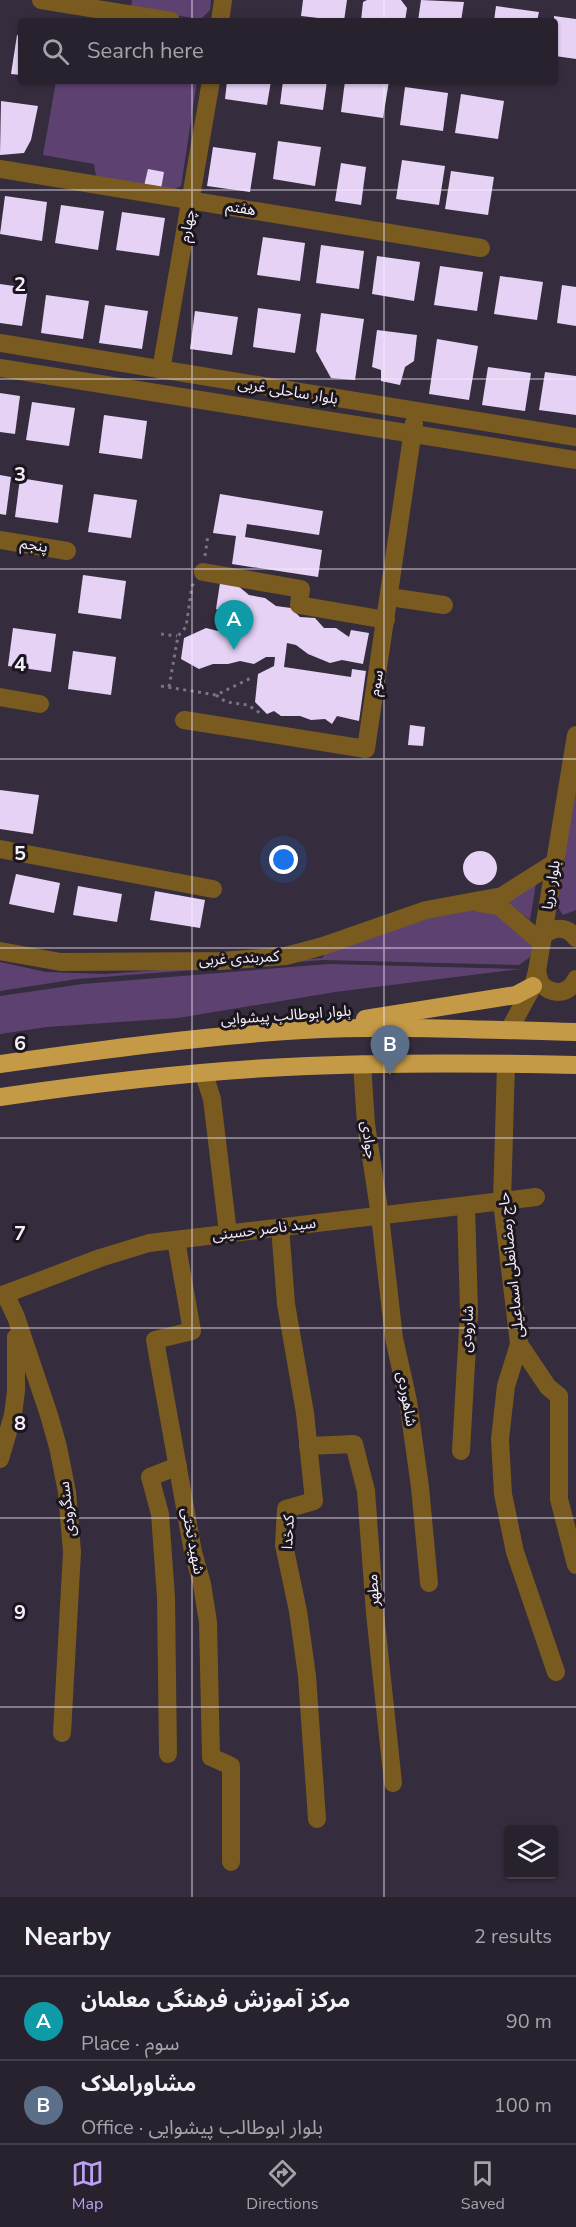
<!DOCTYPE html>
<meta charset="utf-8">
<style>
:root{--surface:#28212e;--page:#302936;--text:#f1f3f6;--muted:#a5a3aa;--line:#443e4a;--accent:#bca0f2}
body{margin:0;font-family:"Nunito Sans","Noto Sans Arabic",sans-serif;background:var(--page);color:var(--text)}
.controls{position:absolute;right:18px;bottom:18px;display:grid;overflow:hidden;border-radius:6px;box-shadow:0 2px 4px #0004}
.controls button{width:54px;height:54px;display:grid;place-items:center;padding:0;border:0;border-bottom:2px solid var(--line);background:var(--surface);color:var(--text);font:30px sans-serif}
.you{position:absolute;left:284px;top:860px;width:21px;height:21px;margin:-15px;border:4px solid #fff;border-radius:50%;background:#1a73e8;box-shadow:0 0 0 9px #1a73e833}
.badge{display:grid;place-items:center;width:39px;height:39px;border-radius:50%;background:var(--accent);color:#fff;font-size:20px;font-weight:700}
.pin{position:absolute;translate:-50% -50px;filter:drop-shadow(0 2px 3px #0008)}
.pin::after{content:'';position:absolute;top:32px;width:21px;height:18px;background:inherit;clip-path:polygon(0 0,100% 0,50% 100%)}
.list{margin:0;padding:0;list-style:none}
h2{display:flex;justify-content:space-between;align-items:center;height:78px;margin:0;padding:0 24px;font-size:26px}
h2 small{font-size:20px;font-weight:400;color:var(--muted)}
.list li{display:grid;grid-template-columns:39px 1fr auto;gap:18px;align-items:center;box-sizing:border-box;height:84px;padding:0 24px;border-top:2px solid var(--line)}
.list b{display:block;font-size:22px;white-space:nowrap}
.list p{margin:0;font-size:20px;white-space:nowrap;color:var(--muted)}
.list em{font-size:20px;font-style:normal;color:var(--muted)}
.icon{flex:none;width:33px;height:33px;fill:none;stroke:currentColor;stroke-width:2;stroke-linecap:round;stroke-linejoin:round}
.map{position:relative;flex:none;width:576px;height:1897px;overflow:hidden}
.search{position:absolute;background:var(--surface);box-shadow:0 2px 4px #0004;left:18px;right:18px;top:18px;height:66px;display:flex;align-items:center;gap:15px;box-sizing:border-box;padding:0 21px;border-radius:6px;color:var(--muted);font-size:22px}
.sheet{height:246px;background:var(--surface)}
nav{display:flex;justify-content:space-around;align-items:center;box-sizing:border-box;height:84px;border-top:2px solid var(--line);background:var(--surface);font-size:16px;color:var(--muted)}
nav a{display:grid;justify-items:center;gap:3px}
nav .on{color:var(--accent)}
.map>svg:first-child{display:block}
.green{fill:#5d4271}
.building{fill:#e5d2f5}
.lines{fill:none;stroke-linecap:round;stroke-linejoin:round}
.path{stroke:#7b7382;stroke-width:3;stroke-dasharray:3 4.5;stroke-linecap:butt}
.minor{stroke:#795b20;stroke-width:18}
.highway{stroke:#c59a47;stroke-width:18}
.grid{fill:none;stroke:#f5effb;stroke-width:1.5;stroke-opacity:0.55}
.labels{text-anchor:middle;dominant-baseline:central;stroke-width:6;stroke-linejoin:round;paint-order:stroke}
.street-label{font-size:15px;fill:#f5effb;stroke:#1b161e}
.grid-label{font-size:20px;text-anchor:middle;font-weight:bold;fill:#f5effb;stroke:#1b161e;stroke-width:6;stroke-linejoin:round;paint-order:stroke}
</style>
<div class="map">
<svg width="576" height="1897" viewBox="0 0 576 1897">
<rect width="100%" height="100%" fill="#352c3d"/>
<g class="green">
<polygon points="132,0 211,0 210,10 201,19 131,9"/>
<polygon points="56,81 197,81 181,186 171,191 96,176 94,164 43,155"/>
<polygon points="576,779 576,910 563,915 557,906"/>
<polygon points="536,883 530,920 506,901"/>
<polygon points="470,909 497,911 533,942 530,957 519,965 323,960 77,979 0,991 0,962 46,972 105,974 322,958 332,947 425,916"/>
<polygon points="329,964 521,969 335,992 178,1018 47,1027 0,1034 0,996 83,984"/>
</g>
<g class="building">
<polygon points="303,0 347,0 344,21 301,16"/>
<polygon points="367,0 401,0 407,8 405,21 361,21 363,2"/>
<polygon points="421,0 464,2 461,21 418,21"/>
<polygon points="496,6 539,12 537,21 494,21"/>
<polygon points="554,16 576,19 576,59 555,56"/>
<polygon points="17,35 21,36 21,75 11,74"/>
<polygon points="227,81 271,81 267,105 225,99"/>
<polygon points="283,81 327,81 323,110 280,104"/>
<polygon points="345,81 389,81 383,118 341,112"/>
<polygon points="405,87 448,93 443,131 400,125"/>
<polygon points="461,94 504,101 498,139 455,133"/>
<polygon points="1,101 38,106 31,140 24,153 0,155"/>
<polygon points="278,141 321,147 315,186 273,179"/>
<polygon points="213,147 256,153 250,192 207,186"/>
<polygon points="402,160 445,166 439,205 396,199"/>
<polygon points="341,163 366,167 361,205 335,201"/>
<polygon points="148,169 164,172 161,189 144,186"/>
<polygon points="451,171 494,177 488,215 445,209"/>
<polygon points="5,196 47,202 42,241 0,234"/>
<polygon points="61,205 104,211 98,250 55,243"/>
<polygon points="122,212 165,218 159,256 116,250"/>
<polygon points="263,237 305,243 300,281 257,275"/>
<polygon points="321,245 364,251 359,289 316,283"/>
<polygon points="377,256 420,262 414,301 372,294"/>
<polygon points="440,266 483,272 477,311 434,305"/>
<polygon points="500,276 543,282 537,320 494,314"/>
<polygon points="0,284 28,288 22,326 0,323"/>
<polygon points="562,285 576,287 576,326 557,323"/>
<polygon points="46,295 89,301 83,339 41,333"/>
<polygon points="105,305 148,311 142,349 99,343"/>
<polygon points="258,308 301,314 295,353 253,347"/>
<polygon points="195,311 238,317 232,355 190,349"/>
<polygon points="321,313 364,319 355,380 331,378 316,351"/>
<polygon points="377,330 417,335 414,361 405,367 400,385 381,381 381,370 372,367"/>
<polygon points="437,339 478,346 469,400 429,394"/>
<polygon points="488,367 531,373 525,411 482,405"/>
<polygon points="545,372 576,376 576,415 539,410"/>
<polygon points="0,393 20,396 15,434 0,432"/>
<polygon points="32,402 75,408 69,446 26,440"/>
<polygon points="104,415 147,421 142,459 99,453"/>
<polygon points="0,475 11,477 6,515 0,514"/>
<polygon points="20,478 63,485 58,523 15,517"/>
<polygon points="94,494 137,500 131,538 88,532"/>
<polygon points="220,494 323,511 319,535 247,524 245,537 322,550 318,577 232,564 236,536 213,533"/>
<polygon points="83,575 126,581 121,619 78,613"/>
<polygon points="220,583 237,585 249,595 265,598 276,606 291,608 300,617 315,618 324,628 336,628 349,637 351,630 369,633 363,664 342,660 330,663 308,654 296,645 287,643 284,667 351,677 352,669 366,671 359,721 337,716 332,724 325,719 311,720 300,716 281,716 274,711 267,714 255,702 258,674 274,666 275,657 266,657 254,664 240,661 228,664 213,664 199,669 181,659 184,638 206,628 218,631 230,626 233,618 216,609"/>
<polygon points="13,628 56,634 51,672 8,666"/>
<polygon points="73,651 116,657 111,695 68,689"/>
<polygon points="410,725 425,727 423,746 408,745"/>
<polygon points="0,790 39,795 33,834 0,829"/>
<circle cx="480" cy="868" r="17"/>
<polygon points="16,874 60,883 54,913 9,904"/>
<polygon points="78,886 122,894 117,922 73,915"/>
<polygon points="155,891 205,900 200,928 150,920"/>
</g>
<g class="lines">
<g class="path">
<polyline points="205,556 208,535"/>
<polyline points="161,634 177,636"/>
<polyline points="161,686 216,695 251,678"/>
<polyline points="169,687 178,636 186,627 192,586 194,583"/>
<polyline points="216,695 226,702 248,705 263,715"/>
</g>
<g class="minor">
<polyline points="41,0 171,21"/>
<polyline points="220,21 223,0"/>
<polyline points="0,169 481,248"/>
<polyline points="0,343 576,437"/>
<polyline points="0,368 576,460"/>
<polyline points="161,370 211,81"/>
<polyline points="0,540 67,551"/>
<polyline points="203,572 301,589 299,605 386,620"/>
<polyline points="390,597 444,605"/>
<polyline points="0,697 40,704"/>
<polyline points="184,720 366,749 414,423"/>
<polyline points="0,849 213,889"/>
<polyline points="480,903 499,906 542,943"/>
<path d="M543,936C554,926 567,926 576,938"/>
<polyline points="0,951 61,962 220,961 286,956 323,946 426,910 502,896 554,863"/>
<path d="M537,971L540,983C551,995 568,996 576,979"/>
<polyline points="509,1030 533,986 537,971 576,735"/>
<polyline points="362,1064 366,1124 380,1216 394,1338 408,1401 420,1487 429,1583"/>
<polyline points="506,1064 502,1202 519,1344 506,1386 500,1439 503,1494 515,1552 556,1672"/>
<polyline points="204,1074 212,1099 228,1233"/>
<polyline points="280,1227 286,1304 305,1413 314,1501 286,1509 284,1545 298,1611 307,1676 317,1819"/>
<polyline points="176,1240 192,1331 155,1340 193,1552 202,1584 208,1622 211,1757 231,1766 231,1862"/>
<polyline points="5,1294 16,1317 49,1415 58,1447 67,1492 72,1552 62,1733"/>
<polyline points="0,1296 100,1258 149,1243 536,1197"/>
<polyline points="519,1344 548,1387 559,1396 559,1499 576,1565"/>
<polyline points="308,1446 354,1444 366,1491 375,1613 393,1783"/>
<polyline points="461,1451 469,1311 466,1207"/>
<polyline points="0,1459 13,1415 16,1391 16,1337"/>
<polyline points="168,1754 166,1597 160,1514 150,1477 178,1466"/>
</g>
<g class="highway">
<polyline points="365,1019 516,995 533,986"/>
<path d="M0,1064C100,1050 202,1036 303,1030C394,1025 485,1030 576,1032"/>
<path d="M0,1097C102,1082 205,1070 308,1066C397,1062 487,1063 576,1065"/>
</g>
</g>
<path class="grid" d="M192,0V21M384,0V21M192,81V1897M384,81V1897M0,190H576M0,379H576M0,569H576M0,759H576M0,948H576M0,1138H576M0,1328H576M0,1518H576M0,1707H576"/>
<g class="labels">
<g class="street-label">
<text transform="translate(241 208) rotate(9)">هفتم</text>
<text transform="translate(187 226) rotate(-80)">چهارم</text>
<text transform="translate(288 391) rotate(9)">بلوار ساحلی غربی</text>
<text transform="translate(34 545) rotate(9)">پنجم</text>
<text transform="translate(376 683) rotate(-81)">سوم</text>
<text transform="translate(551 885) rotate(-81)">بلوار دریا</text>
<text transform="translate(239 958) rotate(-3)">کمربندی غربی</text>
<text transform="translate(286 1015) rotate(-4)">بلوار ابوطالب پیشوایی</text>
<text transform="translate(369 1140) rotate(82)">جوادی</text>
<text transform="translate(264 1229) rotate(-7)">سید ناصر حسینی</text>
<text transform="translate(511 1265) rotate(-96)">حاج رمضانعلی اسماعیلی</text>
<text transform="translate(467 1329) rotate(-87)">شارودی</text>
<text transform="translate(407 1399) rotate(80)">شاهوردی</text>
<text transform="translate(67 1509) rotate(-97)">سنگرودی</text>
<text transform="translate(288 1532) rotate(-87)">کدخدا</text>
<text transform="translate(193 1541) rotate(79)">شهید تختی</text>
<text transform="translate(373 1590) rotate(-94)">مطهر</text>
</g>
</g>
<g class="grid-label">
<text x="20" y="291">2</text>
<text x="20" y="481">3</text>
<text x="20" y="671">4</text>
<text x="20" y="860">5</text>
<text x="20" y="1050">6</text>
<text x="20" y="1240">7</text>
<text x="20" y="1430">8</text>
<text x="20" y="1619">9</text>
</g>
</svg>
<div class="controls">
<button><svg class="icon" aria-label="layers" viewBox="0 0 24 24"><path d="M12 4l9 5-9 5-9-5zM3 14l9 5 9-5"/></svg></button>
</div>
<div class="you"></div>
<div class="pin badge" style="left:234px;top:650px;background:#0f9aa8">A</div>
<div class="pin badge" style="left:390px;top:1075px;background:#5c6f8a">B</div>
<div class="search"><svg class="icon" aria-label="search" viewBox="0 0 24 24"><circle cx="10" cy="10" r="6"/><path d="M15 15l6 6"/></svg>Search here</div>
</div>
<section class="sheet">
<h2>Nearby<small>2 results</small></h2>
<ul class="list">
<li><span class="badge" style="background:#0f9aa8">A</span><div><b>مرکز آموزش فرهنگی معلمان</b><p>Place · سوم</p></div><em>90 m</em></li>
<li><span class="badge" style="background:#5c6f8a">B</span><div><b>مشاوراملاک</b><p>Office · بلوار ابوطالب پیشوایی</p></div><em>100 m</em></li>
</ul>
</section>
<nav>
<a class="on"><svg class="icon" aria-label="map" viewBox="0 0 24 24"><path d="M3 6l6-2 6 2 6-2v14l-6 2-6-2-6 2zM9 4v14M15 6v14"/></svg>Map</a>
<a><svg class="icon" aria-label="directions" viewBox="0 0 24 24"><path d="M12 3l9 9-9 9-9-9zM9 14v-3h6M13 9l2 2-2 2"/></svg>Directions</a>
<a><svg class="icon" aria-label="saved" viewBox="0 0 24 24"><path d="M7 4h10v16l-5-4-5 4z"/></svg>Saved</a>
</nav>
